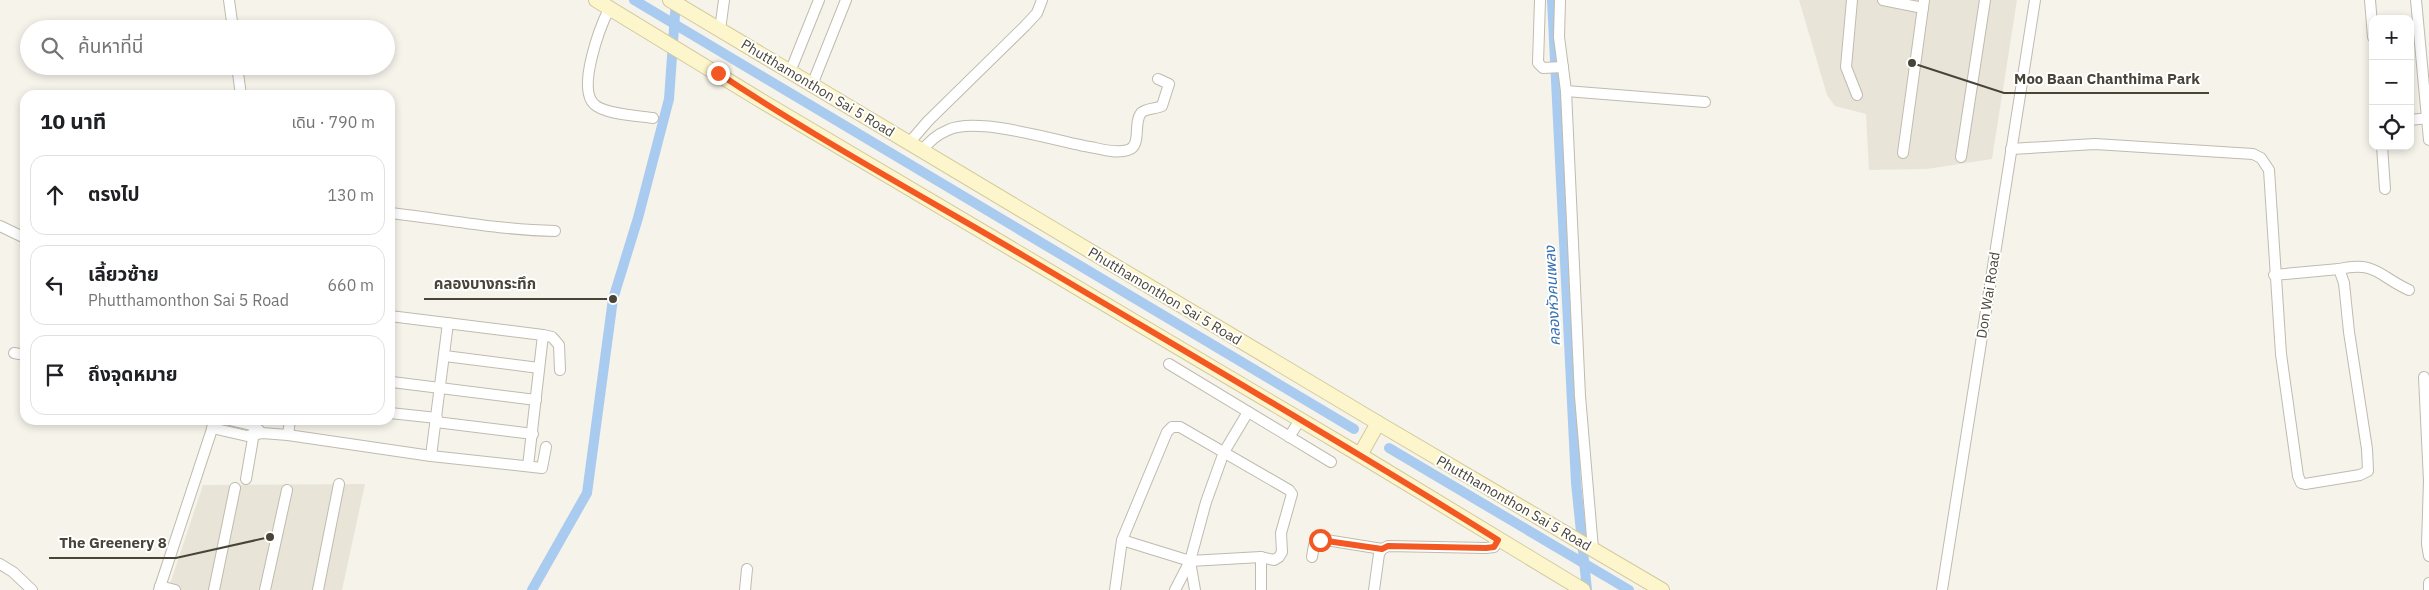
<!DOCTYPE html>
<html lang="th">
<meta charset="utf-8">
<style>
:root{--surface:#fff;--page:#f2f2f2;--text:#202124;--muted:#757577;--line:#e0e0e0}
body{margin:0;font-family:"IBM Plex Sans","Noto Sans Thai",sans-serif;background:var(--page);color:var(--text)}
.controls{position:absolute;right:15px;top:15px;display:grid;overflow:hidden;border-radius:10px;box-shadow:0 2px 8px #0003}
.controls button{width:45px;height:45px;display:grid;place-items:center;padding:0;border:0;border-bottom:1px solid var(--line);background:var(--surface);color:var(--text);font:25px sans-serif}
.stop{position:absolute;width:15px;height:15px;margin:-11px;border:4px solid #f35823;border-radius:50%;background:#fff}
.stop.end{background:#f35823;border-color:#fff;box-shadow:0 1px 5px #0008}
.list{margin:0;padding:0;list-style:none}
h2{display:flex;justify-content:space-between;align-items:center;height:65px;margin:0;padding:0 20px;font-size:21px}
h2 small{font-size:16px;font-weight:400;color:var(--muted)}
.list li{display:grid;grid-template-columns:32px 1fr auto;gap:15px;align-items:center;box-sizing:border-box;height:80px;margin:0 10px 10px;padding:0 10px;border:1px solid var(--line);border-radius:15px}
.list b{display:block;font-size:19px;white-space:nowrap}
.list p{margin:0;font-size:16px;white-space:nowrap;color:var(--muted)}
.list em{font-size:16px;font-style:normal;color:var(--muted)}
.icon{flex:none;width:28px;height:28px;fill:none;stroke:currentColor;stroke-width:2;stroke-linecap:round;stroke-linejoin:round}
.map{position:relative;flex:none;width:2429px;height:590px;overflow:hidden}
.search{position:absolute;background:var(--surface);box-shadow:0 2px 8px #0003;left:20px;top:20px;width:375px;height:55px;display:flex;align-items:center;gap:12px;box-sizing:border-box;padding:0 18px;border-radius:28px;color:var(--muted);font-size:19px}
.panel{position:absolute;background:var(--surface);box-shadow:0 2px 8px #0003;left:20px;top:90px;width:375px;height:335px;border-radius:15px}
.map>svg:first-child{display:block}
.residential{fill:#e8e5d8}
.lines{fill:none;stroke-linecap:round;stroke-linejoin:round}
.canal{stroke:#a9cbef;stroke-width:10}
.street-casing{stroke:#c0bbad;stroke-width:12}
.secondary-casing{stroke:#d3ca9b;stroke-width:16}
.street{stroke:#fff;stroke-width:10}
.secondary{stroke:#fdf6cc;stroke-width:14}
.route{stroke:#f35823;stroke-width:6}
.labels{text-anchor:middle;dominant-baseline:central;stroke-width:4;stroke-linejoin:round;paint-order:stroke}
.street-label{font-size:14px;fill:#494438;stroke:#fff}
.water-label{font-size:15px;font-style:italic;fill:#346fb2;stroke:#fff}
.leader{fill:none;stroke:#494438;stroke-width:2}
.callout-dot{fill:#494438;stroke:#fff;stroke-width:2}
.callout-label{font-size:15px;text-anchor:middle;font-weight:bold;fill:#494438;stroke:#fff;stroke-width:4;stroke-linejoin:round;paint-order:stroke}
</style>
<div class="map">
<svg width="2429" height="590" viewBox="0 0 2429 590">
<rect width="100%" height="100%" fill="#f5f3ea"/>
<g class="residential">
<polygon points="1799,0 2017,0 1992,159 1927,169 1869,170 1866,114 1835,106 1827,95"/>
<polygon points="365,484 342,590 168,590 203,485"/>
</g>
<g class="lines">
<g class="canal">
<polyline points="634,0 1354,429"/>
<polyline points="1552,0 1576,483 1587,590"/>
<polyline points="1389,448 1629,590"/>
<polyline points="532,590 587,493 613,299 638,218 669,99 676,0"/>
</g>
<defs>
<g id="street">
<polyline points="229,0 233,29"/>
<polyline points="1540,0 1538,63 1543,68 1563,67"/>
<polyline points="1560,0 1559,37 1566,91 1580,396 1593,549"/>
<polyline points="1852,0 1846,67 1857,95"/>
<polyline points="1883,0 1923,8"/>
<polyline points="2370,0 2373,37"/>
<polyline points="2416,0 2429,140"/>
<path d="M609,9C600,27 577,88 594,104C603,114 639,116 653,118"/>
<polyline points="720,30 724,0"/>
<polyline points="237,66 241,95"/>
<polyline points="790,72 819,0"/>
<polyline points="812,85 846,0"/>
<polyline points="1566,91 1705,102"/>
<polyline points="2410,120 2429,118"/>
<polyline points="909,143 928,121 1025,26 1037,13 1042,0"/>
<polyline points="2382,146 2385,189"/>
<polyline points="2011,149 2095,144 2253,154 2261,158 2269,170 2281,354 2298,476 2301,483 2305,484 2360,475 2368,471 2367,449 2349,332 2344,283 2339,269 2274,275"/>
<path d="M922,151C929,141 936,135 948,130C978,116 1056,141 1090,147C1101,149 1116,154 1128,150C1142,146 1133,123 1141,113C1146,108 1156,109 1162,106L1169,84L1158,79"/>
<polyline points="1903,153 1924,0"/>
<polyline points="1961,157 1985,0"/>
<path d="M390,213C445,219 499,230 555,231"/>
<polyline points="0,226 25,238"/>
<path d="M2339,269C2377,261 2378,276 2409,290"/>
<polyline points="390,316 543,335 528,466"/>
<polyline points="543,335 552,337 559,345 560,370"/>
<polyline points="14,353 25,355"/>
<polyline points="445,356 539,368"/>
<polyline points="1169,364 1331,462"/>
<polyline points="2424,377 2429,481 2427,544 2429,556"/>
<polyline points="392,382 536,400"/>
<polyline points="390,413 437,418"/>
<polyline points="230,420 251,425 259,430"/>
<polyline points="436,422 533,434"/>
<polyline points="212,428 247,436 262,433 288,435 431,456 542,468 546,447"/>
<polyline points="288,435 290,420"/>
<polyline points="1289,437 1300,420"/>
<polyline points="431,456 448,323"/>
<polyline points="246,479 255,427"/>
<polyline points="1312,557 1314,545 1320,539 1382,549"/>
<polyline points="1190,561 1195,590"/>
<polyline points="0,564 13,572 32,590"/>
<polyline points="160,586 175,590"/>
<polyline points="159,590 215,420"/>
<polyline points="214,590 235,488"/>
<polyline points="265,590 287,490"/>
<polyline points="318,590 339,484"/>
<polyline points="745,590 747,569"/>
<polyline points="1115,590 1122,540 1167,432 1172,427 1180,427 1289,490 1292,494 1281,533 1282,552 1279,557 1274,560 1261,557 1190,561 1122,540"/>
<polyline points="1175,590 1190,561 1206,502 1224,452 1248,412"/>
<polyline points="1261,590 1261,557"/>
<polyline points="1374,590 1379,554 1382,549 1388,546 1486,548 1494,547 1498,540"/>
<polyline points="1942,590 2035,0"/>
<polyline points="2429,590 2429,583"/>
</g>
<g id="secondary">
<polyline points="596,0 760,100 1360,455 1583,590"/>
<polyline points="670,0 1378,423 1662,590"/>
<polyline points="1360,455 1378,423"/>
</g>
</defs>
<use href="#street" class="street-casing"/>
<use href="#secondary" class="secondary-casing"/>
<use href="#street" class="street"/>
<use href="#secondary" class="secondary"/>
</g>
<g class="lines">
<path class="route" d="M718,73C817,139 922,196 1024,256C1182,350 1342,442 1498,540L1494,547L1486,548L1388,546L1382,549L1320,540"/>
</g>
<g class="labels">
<g class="street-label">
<text transform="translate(818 88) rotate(31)">Phutthamonthon Sai 5 Road</text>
<text transform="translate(1988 295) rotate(-81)">Don Wai Road</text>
<text transform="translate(1165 296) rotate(31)">Phutthamonthon Sai 5 Road</text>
<text transform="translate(1514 503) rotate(30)">Phutthamonthon Sai 5 Road</text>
</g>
<g class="water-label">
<text transform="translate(1552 296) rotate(-93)">คลองหัวคนเพลง</text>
</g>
</g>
<path class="leader" d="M1912 63L2004 93H2209M613 299L547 299H424M270 537L176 558H49"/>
<g class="callout-dot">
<circle cx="1912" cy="63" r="5"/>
<circle cx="613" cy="299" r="5"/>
<circle cx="270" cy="537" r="5"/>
</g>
<g class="callout-label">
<text x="2107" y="84">Moo Baan Chanthima Park</text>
<text x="485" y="289">คลองบางกระทึก</text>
<text x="113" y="548">The Greenery 8</text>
</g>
</svg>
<div class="controls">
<button>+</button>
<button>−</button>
<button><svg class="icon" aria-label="locate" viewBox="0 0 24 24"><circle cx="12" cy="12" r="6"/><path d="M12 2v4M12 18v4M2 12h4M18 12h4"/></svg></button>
</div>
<div class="stop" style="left:1320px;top:540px"></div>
<div class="stop end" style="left:718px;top:73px"></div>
<div class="search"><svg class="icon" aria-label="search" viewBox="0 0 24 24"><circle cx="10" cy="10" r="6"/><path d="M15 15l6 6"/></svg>ค้นหาที่นี่</div>
<section class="panel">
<h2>10 นาที<small>เดิน · 790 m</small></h2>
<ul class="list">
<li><svg class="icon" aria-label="ahead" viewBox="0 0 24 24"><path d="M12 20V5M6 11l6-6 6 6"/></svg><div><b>ตรงไป</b></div><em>130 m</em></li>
<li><svg class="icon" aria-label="left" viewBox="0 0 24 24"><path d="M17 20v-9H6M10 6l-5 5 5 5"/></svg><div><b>เลี้ยวซ้าย</b><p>Phutthamonthon Sai 5 Road</p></div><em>660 m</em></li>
<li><svg class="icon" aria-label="arrive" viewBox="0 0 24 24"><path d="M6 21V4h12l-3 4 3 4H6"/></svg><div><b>ถึงจุดหมาย</b></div></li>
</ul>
</section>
</div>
